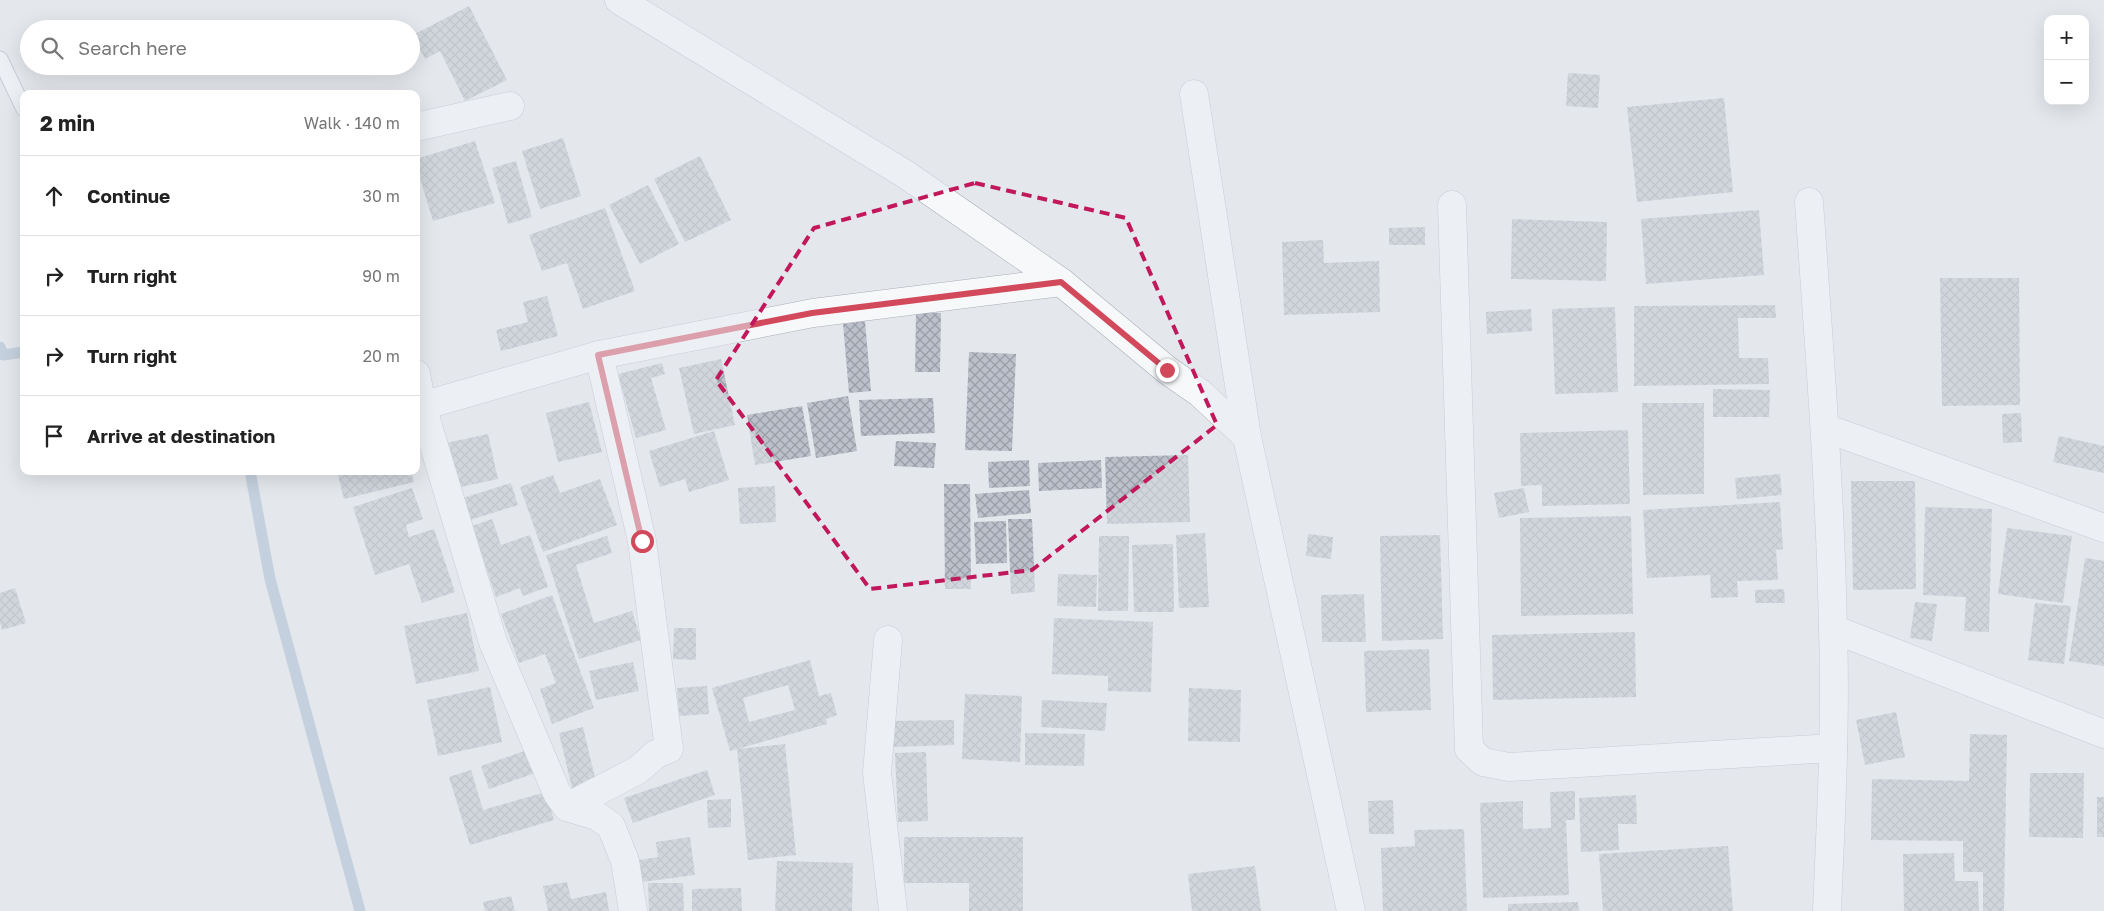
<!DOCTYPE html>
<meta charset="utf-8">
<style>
:root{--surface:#fff;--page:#f6f6f6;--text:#222;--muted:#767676;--line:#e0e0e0}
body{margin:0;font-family:"Golos Text",sans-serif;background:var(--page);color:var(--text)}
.controls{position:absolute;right:15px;top:15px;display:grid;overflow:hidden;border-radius:10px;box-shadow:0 5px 20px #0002}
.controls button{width:45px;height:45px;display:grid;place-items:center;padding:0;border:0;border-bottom:1px solid var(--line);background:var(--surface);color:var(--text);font:25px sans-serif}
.stop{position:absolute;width:15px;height:15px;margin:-11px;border:4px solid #d1495b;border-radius:50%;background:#fff}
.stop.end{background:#d1495b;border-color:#fff;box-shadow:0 1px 5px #0008}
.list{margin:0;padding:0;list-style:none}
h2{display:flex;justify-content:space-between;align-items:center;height:65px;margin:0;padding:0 20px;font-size:21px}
h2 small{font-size:16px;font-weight:400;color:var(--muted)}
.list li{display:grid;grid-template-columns:32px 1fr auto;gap:15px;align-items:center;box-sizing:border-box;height:80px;padding:0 20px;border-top:1px solid var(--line)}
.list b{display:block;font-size:19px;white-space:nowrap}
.list em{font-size:16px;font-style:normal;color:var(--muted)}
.icon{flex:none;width:28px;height:28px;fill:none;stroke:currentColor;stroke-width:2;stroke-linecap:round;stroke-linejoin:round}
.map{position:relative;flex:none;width:2104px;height:911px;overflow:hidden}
.search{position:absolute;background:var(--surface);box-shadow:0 5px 20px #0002;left:20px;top:20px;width:400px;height:55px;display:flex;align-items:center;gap:12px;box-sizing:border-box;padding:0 18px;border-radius:28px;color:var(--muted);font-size:19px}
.panel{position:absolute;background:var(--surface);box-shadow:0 5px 20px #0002;left:20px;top:90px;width:400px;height:385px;border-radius:10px}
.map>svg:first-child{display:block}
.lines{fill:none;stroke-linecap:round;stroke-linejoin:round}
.stream{stroke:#9fb4cc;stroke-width:11}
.building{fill:url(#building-cross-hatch);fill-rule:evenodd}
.service-casing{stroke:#a9aeb7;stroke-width:17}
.minor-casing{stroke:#a9aeb7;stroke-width:29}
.tertiary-casing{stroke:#a9aeb7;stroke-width:29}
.service{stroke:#f7f8fa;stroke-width:15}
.minor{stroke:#f7f8fa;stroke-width:28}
.tertiary{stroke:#f7f8fa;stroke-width:28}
.route{stroke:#d1495b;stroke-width:6}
.marked{fill:none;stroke:#c2185b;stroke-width:4;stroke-dasharray:10 6;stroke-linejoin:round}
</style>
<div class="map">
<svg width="2104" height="911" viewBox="0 0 2104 911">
<defs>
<pattern id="building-cross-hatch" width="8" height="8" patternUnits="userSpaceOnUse" patternTransform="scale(1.25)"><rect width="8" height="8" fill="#bbc0ca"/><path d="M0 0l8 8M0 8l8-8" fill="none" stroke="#989da6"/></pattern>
</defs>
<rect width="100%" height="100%" fill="#e4e7ec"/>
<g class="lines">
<g class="stream">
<polyline points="0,347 3,355 24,352"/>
<polyline points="250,471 270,579 360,911"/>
</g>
</g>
<g class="building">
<polygon points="469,6 507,80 465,101 440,51 425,59 413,35"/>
<polygon points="1568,73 1600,75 1598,108 1566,106"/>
<polygon points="1724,98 1733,192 1637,202 1627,107"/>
<polygon points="563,138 581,196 540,209 522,151"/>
<polygon points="475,141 495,203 433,221 416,165 416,159"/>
<polygon points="700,156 731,220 685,242 654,179"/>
<polygon points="516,161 532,217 508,224 492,168"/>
<polygon points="648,185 679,244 640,264 609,205"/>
<polygon points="605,208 635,291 583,309 567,263 542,271 529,235"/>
<polygon points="1759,210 1764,275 1646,284 1641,219"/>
<polygon points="1512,219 1607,222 1606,281 1511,279"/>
<polygon points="1425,227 1425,245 1389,245 1389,228"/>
<polygon points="1323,240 1324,263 1379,261 1380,312 1284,315 1282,242"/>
<polygon points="1940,278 2019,278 2020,405 1942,406"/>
<polygon points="547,296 558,336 501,351 496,330 528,322 523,302"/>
<polygon points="1775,305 1776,318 1738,318 1739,358 1768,358 1769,384 1634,386 1634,306"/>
<polygon points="1615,307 1618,392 1555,394 1552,309"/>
<polygon points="1531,309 1532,331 1487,334 1486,312"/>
<polygon points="916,312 941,313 940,372 915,372"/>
<polygon points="865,321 871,391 849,393 843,324"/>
<polygon points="969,352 1016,354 1012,451 965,450"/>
<polygon points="721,359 735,425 694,434 679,368"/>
<polygon points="662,363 665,374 651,378 666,430 636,438 618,374"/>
<polygon points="1713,389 1770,390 1769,417 1713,417"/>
<polygon points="848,396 857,451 816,458 807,403"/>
<polygon points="933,398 935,433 861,436 859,400"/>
<polygon points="589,402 602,452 558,462 546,413"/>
<polygon points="1642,403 1704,403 1704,494 1643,495"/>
<polygon points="802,406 811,456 755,465 747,415"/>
<polygon points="2021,413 2022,442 2003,443 2002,414"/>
<polygon points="1628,430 1630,504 1542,506 1542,485 1521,486 1520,433"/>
<polygon points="714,431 729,480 689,492 685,479 660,487 649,451"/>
<polygon points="488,434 498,479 456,488 446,443"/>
<polygon points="2059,436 2104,446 2104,473 2053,462"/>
<polygon points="896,441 936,443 934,468 894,466"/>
<polygon points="1188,455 1190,522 1107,524 1105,457"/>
<polygon points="1029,460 1030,486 989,488 988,462"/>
<polygon points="1101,460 1102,488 1039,491 1038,463"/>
<polygon points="337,471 411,471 414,482 344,499"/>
<polygon points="1780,474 1782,495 1737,499 1735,478"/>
<polygon points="553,475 560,493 600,479 617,525 543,552 520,487"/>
<polygon points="1851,481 1915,481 1916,589 1853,590"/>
<polygon points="511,483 518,505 470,520 463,498"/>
<polygon points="944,484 970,484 971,589 945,589"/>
<polygon points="775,486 776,522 740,524 738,488"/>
<polygon points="412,488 423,519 406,525 409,537 434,529 455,592 422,603 409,564 375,575 353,507"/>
<polygon points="1524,488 1529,512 1499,518 1494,493"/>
<polygon points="1029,490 1031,513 978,518 975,494"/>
<polygon points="1780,502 1783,549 1776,550 1778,580 1737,581 1738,597 1711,598 1710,575 1647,578 1643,510"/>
<polygon points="1925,507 1992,509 1989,632 1964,631 1966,597 1923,595"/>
<polygon points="1631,516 1633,614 1521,616 1520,518"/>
<polygon points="492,519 501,545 530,535 548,587 523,596 520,588 496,597 472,526"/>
<polygon points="1008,519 1032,519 1035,592 1011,594"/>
<polygon points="1006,521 1007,563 976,564 974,522"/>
<polygon points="2007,528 2072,536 2063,603 1998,594"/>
<polygon points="1205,533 1209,607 1179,608 1176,535"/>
<polygon points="1308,534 1333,537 1331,559 1306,556"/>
<polygon points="1440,535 1443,639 1382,641 1380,536"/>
<polygon points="607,536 612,553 576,565 594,623 632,611 641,640 579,659 546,555"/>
<polygon points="1099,536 1129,536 1128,611 1098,611"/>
<polygon points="1173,544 1174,612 1134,612 1132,545"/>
<polygon points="2085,558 2104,561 2104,666 2069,661"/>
<polygon points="1058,574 1097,575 1096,607 1057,606"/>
<polygon points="15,588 26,623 2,630 0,623 0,593"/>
<polygon points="1784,589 1785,603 1755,603 1755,590"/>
<polygon points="1364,594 1366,642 1322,642 1321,595"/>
<polygon points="552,595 594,708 552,724 540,689 556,683 545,654 519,663 501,614"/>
<polygon points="1915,602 1937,604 1932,641 1910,638"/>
<polygon points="2035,603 2071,606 2064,664 2028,660"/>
<polygon points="467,613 479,671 416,684 404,626"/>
<polygon points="1054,618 1153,622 1151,692 1108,691 1108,676 1052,674"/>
<polygon points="674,628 696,628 696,660 673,659"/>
<polygon points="1635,632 1636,697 1493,700 1492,635"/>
<polygon points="1429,649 1431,710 1366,712 1364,651"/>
<path d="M810,660L819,696L831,693L837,715L826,719L827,724L730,751L712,688ZM788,685L795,710L749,722L743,698Z"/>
<polygon points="633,662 639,691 596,700 589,671"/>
<polygon points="707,686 709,714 679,716 677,688"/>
<polygon points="490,687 502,742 438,756 427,700"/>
<polygon points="1189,688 1241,690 1240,742 1188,741"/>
<polygon points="965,694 1022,696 1020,762 962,759"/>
<polygon points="1042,700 1107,703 1105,731 1041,727"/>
<polygon points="1896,712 1905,757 1865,765 1856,720"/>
<polygon points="954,720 954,745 894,747 893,721"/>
<polygon points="583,727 596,782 572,788 559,733"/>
<polygon points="1025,733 1085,734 1084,766 1025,765"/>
<polygon points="1970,734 2007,735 2004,911 1983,911 1983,872 1963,872 1963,841 1871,840 1872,779 1969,781"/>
<polygon points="785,744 796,855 748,860 737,749"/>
<polygon points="530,749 538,772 489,789 481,766"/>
<polygon points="926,752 928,821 898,822 895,753"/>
<polygon points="471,770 483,810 546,792 554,820 470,845 449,777"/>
<polygon points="707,770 715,795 633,823 624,798"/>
<polygon points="2030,773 2084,773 2083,838 2029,837"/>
<polygon points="1575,791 1575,820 1566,820 1569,895 1483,898 1480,803 1523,801 1523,829 1551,828 1550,792"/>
<polygon points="1636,795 1637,824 1618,824 1619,850 1581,852 1579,798"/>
<rect x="2097" y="797" width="7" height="40"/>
<polygon points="731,799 731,827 708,828 707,800"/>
<polygon points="1393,800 1394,834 1369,834 1368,801"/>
<polygon points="1464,829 1467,911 1383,911 1381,848 1415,846 1414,830"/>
<polygon points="690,837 695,875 642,882 639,860 658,857 656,842"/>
<polygon points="904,837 1023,837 1023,911 969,911 969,883 904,883"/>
<polygon points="1728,846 1733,911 1603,911 1599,854"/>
<polygon points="1954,853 1955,881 1978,881 1979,911 1904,911 1903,854"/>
<polygon points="777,861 853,863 852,911 775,911"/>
<polygon points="1255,866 1261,911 1192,911 1188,874"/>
<polygon points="567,882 571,899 606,892 609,911 548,911 543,886"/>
<polygon points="648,883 683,883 684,911 649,911"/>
<polygon points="741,888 742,911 692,911 692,889"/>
<polygon points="511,896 515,911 485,911 483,902"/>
<polygon points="1578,902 1579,911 1508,911 1508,904"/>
</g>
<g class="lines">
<defs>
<polyline id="service" points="0,59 24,109"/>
<g id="minor">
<polyline points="1194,94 1247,437"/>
<polyline points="416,127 510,106"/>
<path d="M1809,202C1819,344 1830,486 1833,628C1836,722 1831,817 1827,911"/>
<polyline points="1452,205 1469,749 1483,762 1509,767 1833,748"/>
<polyline points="416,374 422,406 493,642 557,793 567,807 597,816 611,826 625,861 633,911"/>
<polyline points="422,406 599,355 813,313 1061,282"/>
<polyline points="1825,428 2104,528"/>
<polyline points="1833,629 2104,734"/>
<polyline points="888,640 877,773 893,911"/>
<polyline points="567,807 638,770 656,754 669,749 642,541 599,355"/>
</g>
<polyline id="tertiary" points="619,0 905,174 1061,282 1167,370 1200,393 1247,437 1351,911"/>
</defs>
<use href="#service" class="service-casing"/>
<use href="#minor" class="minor-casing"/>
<use href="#tertiary" class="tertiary-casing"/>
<use href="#service" class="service"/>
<use href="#minor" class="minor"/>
<use href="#tertiary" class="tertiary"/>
</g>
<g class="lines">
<polyline class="route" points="642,541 598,355 812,313 1061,282 1167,370"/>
</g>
<path d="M0 0H2104V911H0ZM975,183L1126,218L1217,425L1032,570L870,589L716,380L814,228Z" fill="#e4e7ec" fill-opacity=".55" fill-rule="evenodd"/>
<path class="marked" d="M975,183L1126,218L1217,425L1032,570L870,589L716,380L814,228Z"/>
</svg>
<div class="controls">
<button>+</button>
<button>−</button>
</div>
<div class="stop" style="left:642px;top:541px"></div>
<div class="stop end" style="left:1167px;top:370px"></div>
<div class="search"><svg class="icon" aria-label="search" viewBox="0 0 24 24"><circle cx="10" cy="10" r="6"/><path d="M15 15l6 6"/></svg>Search here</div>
<section class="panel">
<h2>2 min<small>Walk · 140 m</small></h2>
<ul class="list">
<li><svg class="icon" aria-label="ahead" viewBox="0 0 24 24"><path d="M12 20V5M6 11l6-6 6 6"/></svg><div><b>Continue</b></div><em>30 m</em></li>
<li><svg class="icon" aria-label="right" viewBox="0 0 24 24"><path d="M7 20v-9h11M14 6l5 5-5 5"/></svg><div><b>Turn right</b></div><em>90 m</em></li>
<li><svg class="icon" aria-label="right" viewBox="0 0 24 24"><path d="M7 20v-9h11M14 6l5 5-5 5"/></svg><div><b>Turn right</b></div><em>20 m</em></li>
<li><svg class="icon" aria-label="arrive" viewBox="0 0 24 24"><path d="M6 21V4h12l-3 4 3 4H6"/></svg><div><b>Arrive at destination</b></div></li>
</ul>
</section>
</div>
